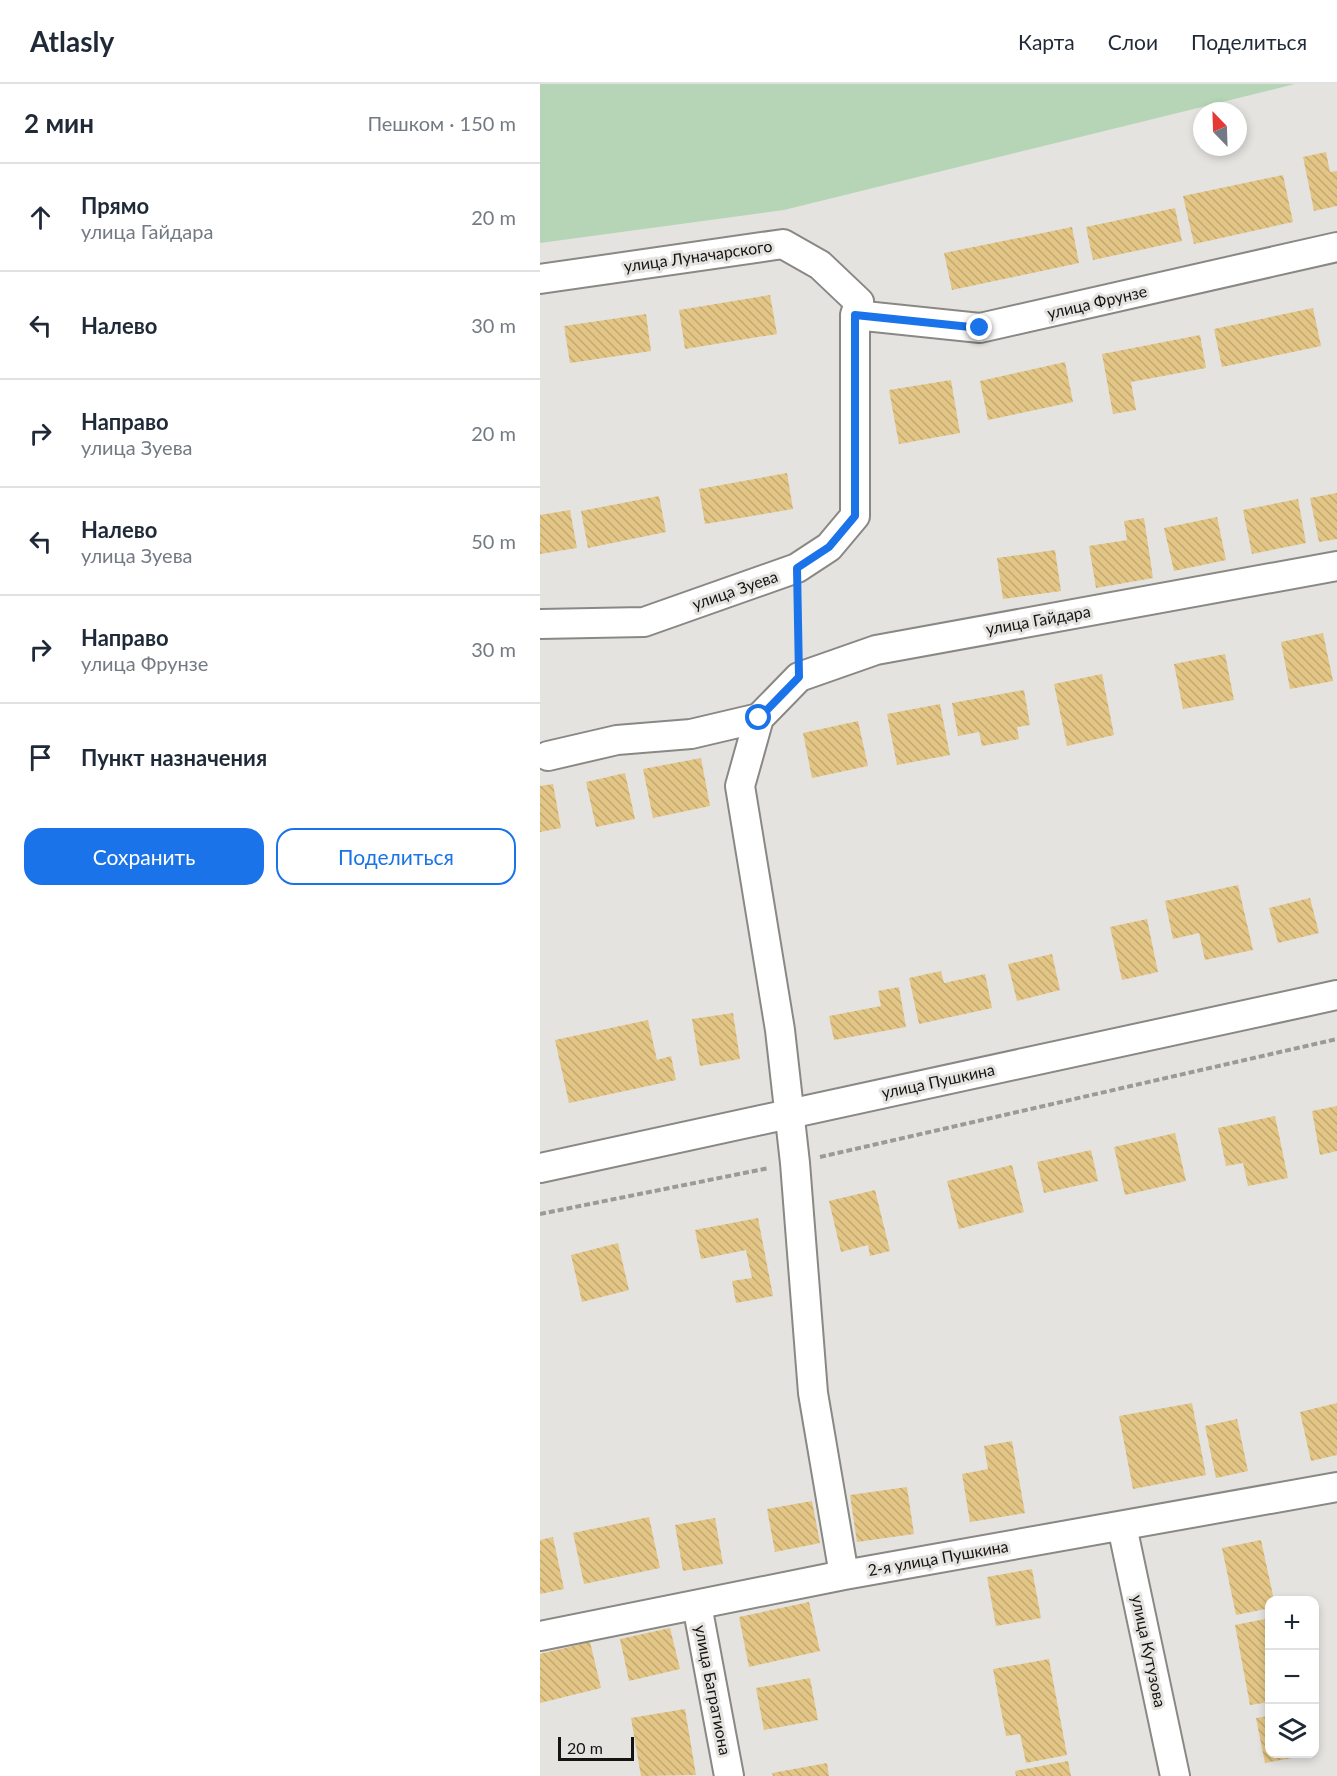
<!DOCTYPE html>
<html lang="ru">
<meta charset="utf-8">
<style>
:root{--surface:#fff;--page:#f6f6f7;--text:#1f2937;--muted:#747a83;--line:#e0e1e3;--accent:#1a73e8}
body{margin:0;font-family:Lato,sans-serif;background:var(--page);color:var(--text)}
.controls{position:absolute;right:18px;bottom:18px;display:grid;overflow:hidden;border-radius:12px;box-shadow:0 3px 9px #0003}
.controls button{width:54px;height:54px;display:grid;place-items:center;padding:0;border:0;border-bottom:2px solid var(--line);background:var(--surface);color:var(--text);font:30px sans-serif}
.compass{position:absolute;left:653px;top:18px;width:54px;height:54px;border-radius:50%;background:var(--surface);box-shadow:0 3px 9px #0003;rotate:337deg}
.scale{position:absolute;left:18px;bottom:15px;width:76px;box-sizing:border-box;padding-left:6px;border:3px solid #151413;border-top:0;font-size:16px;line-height:21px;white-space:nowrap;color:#151413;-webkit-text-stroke:4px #e5e3df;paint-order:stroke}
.stop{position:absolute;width:18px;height:18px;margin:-14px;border:4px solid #1a73e8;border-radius:50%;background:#fff}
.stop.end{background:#1a73e8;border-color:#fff;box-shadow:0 2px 6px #0008}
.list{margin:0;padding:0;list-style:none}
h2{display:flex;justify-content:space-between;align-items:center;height:78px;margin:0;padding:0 24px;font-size:26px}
h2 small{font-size:20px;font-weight:400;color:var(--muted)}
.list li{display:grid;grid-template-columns:39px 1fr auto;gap:18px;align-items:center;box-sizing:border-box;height:108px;padding:0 24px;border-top:2px solid var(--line)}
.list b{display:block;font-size:22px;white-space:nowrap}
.list p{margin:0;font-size:20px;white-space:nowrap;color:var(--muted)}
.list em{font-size:20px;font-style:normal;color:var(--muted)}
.actions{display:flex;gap:12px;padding:18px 24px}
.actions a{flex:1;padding:14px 0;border:2px solid var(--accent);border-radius:18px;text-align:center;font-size:21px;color:var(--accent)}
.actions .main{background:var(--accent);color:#fff}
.icon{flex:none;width:33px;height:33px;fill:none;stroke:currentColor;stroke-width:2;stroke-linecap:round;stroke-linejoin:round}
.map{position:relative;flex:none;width:797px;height:1692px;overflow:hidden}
header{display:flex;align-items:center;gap:36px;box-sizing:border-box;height:84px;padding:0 30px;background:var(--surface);border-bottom:2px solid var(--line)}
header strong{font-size:28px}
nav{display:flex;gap:33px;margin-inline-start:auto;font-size:21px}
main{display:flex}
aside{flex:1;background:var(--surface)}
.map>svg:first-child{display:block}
.garden{fill:#b5d5b6}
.building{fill:url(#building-back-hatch)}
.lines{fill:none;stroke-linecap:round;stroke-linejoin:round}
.minor-casing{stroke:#8a8884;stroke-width:32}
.path{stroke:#9b9a97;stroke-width:4;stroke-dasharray:6 3;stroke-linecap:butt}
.minor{stroke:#fff;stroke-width:28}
.route{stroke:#1a73e8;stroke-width:8}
.labels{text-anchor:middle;stroke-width:6;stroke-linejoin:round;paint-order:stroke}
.street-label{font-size:16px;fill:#151413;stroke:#e5e3df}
</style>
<header>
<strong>Atlasly</strong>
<nav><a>Карта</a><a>Слои</a><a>Поделиться</a></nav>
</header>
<main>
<aside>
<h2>2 мин<small>Пешком · 150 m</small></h2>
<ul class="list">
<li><svg class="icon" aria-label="ahead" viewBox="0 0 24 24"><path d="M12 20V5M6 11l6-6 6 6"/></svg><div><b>Прямо</b><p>улица Гайдара</p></div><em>20 m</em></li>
<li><svg class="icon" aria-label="left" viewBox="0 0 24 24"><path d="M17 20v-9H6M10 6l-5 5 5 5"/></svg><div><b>Налево</b></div><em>30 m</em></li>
<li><svg class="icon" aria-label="right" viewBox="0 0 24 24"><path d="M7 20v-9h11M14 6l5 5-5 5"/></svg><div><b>Направо</b><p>улица Зуева</p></div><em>20 m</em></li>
<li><svg class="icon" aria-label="left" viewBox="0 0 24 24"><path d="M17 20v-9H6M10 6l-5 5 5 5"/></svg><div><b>Налево</b><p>улица Зуева</p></div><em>50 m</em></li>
<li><svg class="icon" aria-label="right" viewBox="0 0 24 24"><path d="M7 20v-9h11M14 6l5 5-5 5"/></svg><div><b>Направо</b><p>улица Фрунзе</p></div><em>30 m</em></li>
<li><svg class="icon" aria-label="arrive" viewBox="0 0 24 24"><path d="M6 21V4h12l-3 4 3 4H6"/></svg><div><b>Пункт назначения</b></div></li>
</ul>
<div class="actions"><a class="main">Сохранить</a><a>Поделиться</a></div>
</aside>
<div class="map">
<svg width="797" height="1692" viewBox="0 0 797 1692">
<defs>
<pattern id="building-back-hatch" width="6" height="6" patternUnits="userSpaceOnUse" patternTransform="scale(1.5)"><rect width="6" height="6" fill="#e3c686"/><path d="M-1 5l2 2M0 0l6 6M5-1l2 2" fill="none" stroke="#c2a973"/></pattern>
</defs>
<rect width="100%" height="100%" fill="#e5e3df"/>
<path class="garden" d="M0,0H755L244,126L0,159Z"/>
<path class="building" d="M786,68L790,88L797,87V122L774,127L763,73Z
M743,91L753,138L654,160L643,112Z
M635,124L642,157L553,176L546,143Z
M532,143L539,179L412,206L404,169Z
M230,211L237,250L145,265L139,226Z
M773,224L781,262L682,283L674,245Z
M106,230L111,267L30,279L24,242Z
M660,251L666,284L591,298L596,326L573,330L562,270Z
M525,278L533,318L448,336L440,297Z
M411,296L420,349L359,360L349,306Z
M247,389L253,425L165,440L159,405Z
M797,409V455L779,458L770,414Z
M119,412L126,448L48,464L41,427Z
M758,415L766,459L712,470L703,426Z
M30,426L37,464L0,470V431Z
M677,433L686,476L634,487L624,444Z
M604,434L613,494L556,504L549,462L587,456L584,437Z
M515,466L521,507L463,515L457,474Z
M783,549L793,597L750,605L741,558Z
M685,570L694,616L643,625L634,580Z
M562,590L574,651L527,662L514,600Z
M484,606L490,641L477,643L479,655L442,662L439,648L418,652L412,619Z
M400,620L410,671L357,681L347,630Z
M318,637L328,682L272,694L263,649Z
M161,674L170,722L113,734L103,685Z
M85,689L95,735L56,743L46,698Z
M13,700L21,744L0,748V702Z
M698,801L713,866L665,876L659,849L633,855L625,817Z
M770,814L779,849L738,859L729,824Z
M607,835L618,888L582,896L570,843Z
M512,870L520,906L477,917L468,880Z
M401,887L404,899L445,890L452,924L379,940L369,894Z
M359,903L366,943L294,956L289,932L341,922L338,907Z
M193,929L200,975L160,982L152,935Z
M108,936L117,976L131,972L136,996L29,1019L15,956Z
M797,1022V1067L780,1071L772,1027Z
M735,1032L748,1094L708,1102L703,1079L686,1082L678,1044Z
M635,1049L646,1097L585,1111L574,1063Z
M551,1066L558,1097L504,1109L497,1078Z
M472,1081L484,1128L419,1145L407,1097Z
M335,1106L350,1167L330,1172L328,1161L301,1168L289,1117Z
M218,1134L233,1212L196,1219L192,1197L212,1194L206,1166L161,1175L155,1146Z
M78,1159L89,1206L42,1218L31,1171Z
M652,1319L666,1391L593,1405L579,1332Z
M797,1319V1371L771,1377L760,1328Z
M697,1335L708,1387L676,1394L665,1342Z
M472,1357L485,1429L430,1438L422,1390L448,1385L444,1362Z
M367,1403L374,1450L317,1458L310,1411Z
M272,1417L280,1459L235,1468L227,1425Z
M109,1433L120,1484L44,1500L33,1449Z
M175,1434L183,1480L143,1487L135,1441Z
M13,1453L24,1505L0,1510V1456Z
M721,1456L734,1516H730V1524L696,1531L682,1464Z
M492,1485L501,1534L456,1542L447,1493Z
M269,1518L280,1567L209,1583L199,1533Z
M730,1534V1618L710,1621L695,1541Z
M130,1544L140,1585L89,1597L80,1555Z
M50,1558L61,1604L0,1619V1570Z
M509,1575L527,1671L486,1679L480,1650L466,1652L453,1585Z
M270,1594L278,1636L224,1646L216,1604Z
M145,1625L156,1691L101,1692L91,1634Z
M730,1632V1670L769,1671L725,1679L716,1634Z
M528,1677L531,1692H476L475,1687Z
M287,1679L289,1692H233L232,1689Z"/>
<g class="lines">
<defs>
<path id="minor" d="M0,195L243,160L280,181L319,218L315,231V432L289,463L257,484L104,538L0,540
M315,231L440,244L797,163
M8,672L77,656L151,650L219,634
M0,1084L797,911
M582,1442L635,1692
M304,1491L273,1309L255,1079L240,946L200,702L219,634L259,593L336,566L797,482
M157,1521L189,1692
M0,1552L304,1491L797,1403"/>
</defs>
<use href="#minor" class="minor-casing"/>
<path class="path" d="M258,510L259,566
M280,1073L797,955
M0,1130L229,1084"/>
<use href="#minor" class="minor"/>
</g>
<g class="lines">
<path class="route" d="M219,634L259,593L257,484L289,463L315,432V231L440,244"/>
</g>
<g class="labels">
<g class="street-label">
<text transform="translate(158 172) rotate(-8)" y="6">улица Луначарского</text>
<text transform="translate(557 218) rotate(-13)" y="6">улица Фрунзе</text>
<text transform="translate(195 506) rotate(-19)" y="6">улица Зуева</text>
<text transform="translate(498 536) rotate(-10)" y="6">улица Гайдара</text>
<text transform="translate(398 997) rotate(-12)" y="6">улица Пушкина</text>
<text transform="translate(398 1474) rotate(-10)" y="6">2-я улица Пушкина</text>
<text transform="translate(609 1567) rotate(78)" y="6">улица Кутузова</text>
<text transform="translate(173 1606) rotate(79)" y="6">улица Багратиона</text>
</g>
</g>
</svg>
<div class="controls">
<button>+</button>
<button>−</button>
<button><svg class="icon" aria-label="layers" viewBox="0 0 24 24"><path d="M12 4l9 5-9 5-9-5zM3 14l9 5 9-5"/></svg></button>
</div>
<svg class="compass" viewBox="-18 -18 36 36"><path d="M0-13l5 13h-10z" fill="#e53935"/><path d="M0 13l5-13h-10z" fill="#747a83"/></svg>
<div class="scale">20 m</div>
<div class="stop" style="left:219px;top:634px"></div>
<div class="stop end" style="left:440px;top:244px"></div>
</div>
</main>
